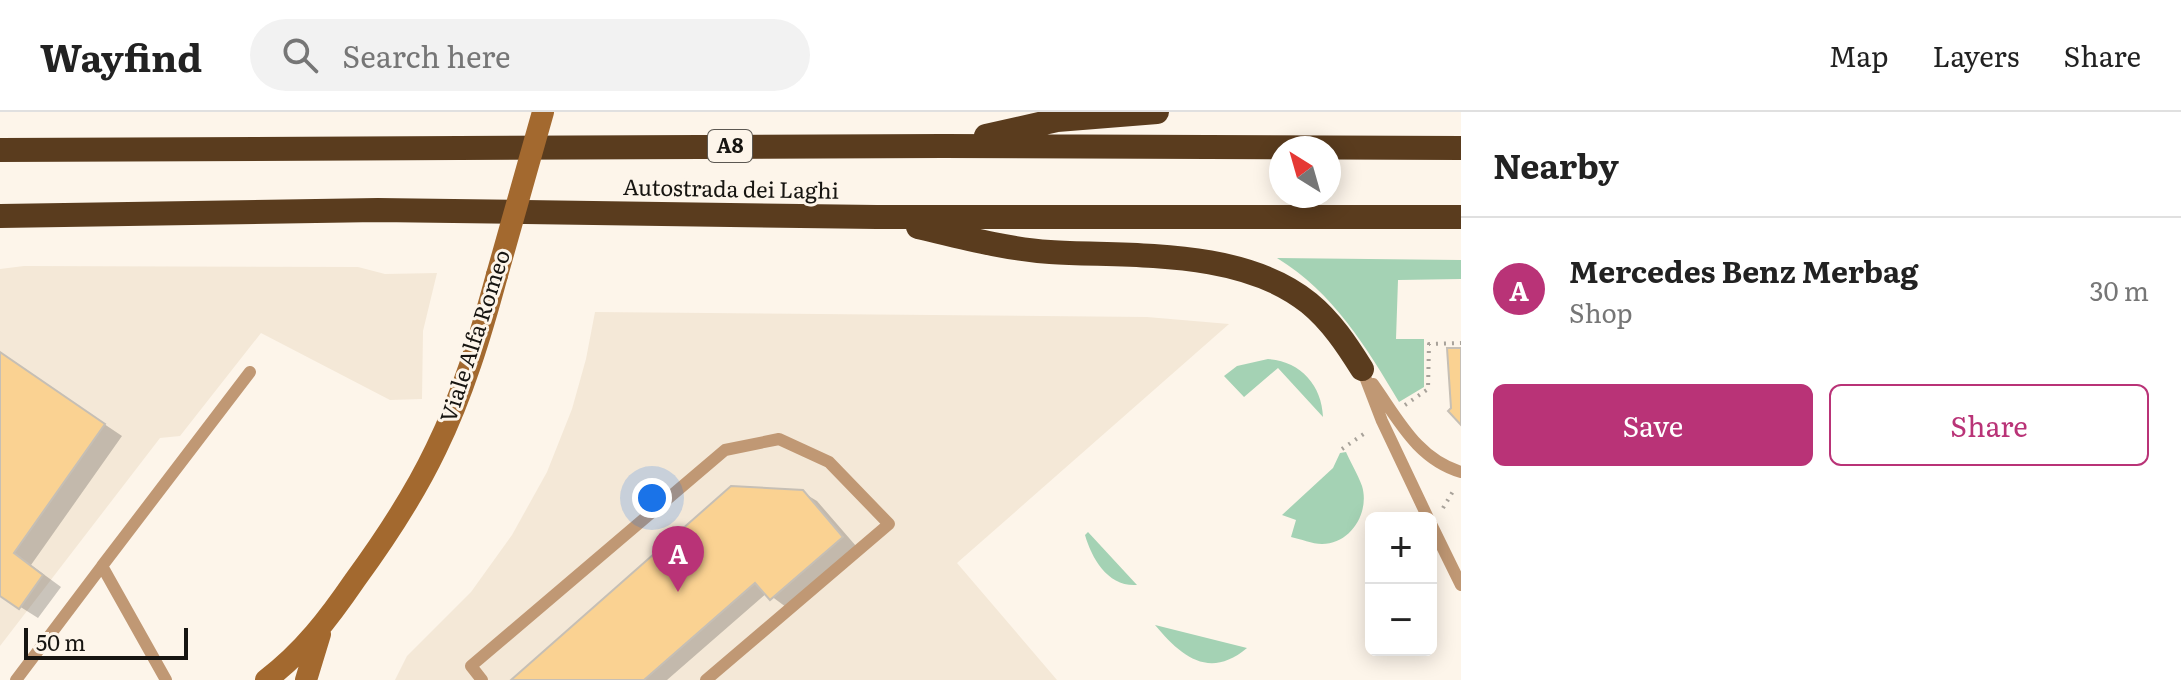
<!DOCTYPE html>
<meta charset="utf-8">
<style>
:root{--surface:#fff;--page:#f2f2f2;--text:#222;--muted:#767676;--line:#e0e0e0;--accent:#b93377}
body{margin:0;font-family:Literata,serif;background:var(--page);color:var(--text)}
.controls{position:absolute;right:24px;bottom:24px;display:grid;overflow:hidden;border-radius:12px;box-shadow:0 4px 20px #0003}
.controls button{width:72px;height:72px;display:grid;place-items:center;padding:0;border:0;border-bottom:2px solid var(--line);background:var(--surface);color:var(--text);font:40px sans-serif}
.compass{position:absolute;left:1269px;top:24px;width:72px;height:72px;border-radius:50%;background:var(--surface);box-shadow:0 4px 20px #0003;rotate:323deg}
.scale{position:absolute;left:24px;bottom:20px;width:164px;box-sizing:border-box;padding-left:8px;border:4px solid #171511;border-top:0;font-size:22px;line-height:28px;white-space:nowrap;color:#171511;-webkit-text-stroke:6px #fdf5ea;paint-order:stroke}
.you{position:absolute;left:652px;top:386px;width:28px;height:28px;margin:-20px;border:6px solid #fff;border-radius:50%;background:#1a73e8;box-shadow:0 0 0 12px #1a73e833}
.badge{display:grid;place-items:center;width:52px;height:52px;border-radius:50%;background:var(--accent);color:#fff;font-size:26px;font-weight:700}
.pin{position:absolute;translate:-50% -66px;filter:drop-shadow(0 2px 4px #0008)}
.pin::after{content:'';position:absolute;top:42px;width:28px;height:24px;background:inherit;clip-path:polygon(0 0,100% 0,50% 100%)}
.list{margin:0;padding:0;list-style:none}
h2{display:flex;justify-content:space-between;align-items:center;height:104px;margin:0;padding:0 32px;font-size:34px}
h2 small{font-size:26px;font-weight:400;color:var(--muted)}
.list li{display:grid;grid-template-columns:52px 1fr auto;gap:24px;align-items:center;box-sizing:border-box;height:144px;padding:0 32px;border-top:2px solid var(--line)}
.list b{display:block;font-size:30px;white-space:nowrap}
.list p{margin:0;font-size:26px;white-space:nowrap;color:var(--muted)}
.list em{font-size:26px;font-style:normal;color:var(--muted)}
.actions{display:flex;gap:16px;padding:24px 32px}
.actions a{flex:1;padding:18px 0;border:2px solid var(--accent);border-radius:12px;text-align:center;font-size:28px;color:var(--accent)}
.actions .main{background:var(--accent);color:#fff}
.icon{flex:none;width:44px;height:44px;fill:none;stroke:currentColor;stroke-width:2;stroke-linecap:round;stroke-linejoin:round}
.map{position:relative;flex:none;width:1461px;height:568px;overflow:hidden}
header{display:flex;align-items:center;gap:48px;box-sizing:border-box;height:112px;padding:0 40px;background:var(--surface);border-bottom:2px solid var(--line)}
header strong{font-size:38px}
nav{display:flex;gap:44px;margin-inline-start:auto;font-size:28px}
.search{width:560px;height:72px;background:var(--page);display:flex;align-items:center;gap:20px;box-sizing:border-box;padding:0 28px;border-radius:44px;color:var(--muted);font-size:30px}
main{display:flex}
aside{flex:1;background:var(--surface)}
.map>svg:first-child{display:block}
.built{fill:#f4e8d7}
.green{fill:#a4d2b4}
.shadow{fill:#0003}
.building{fill:#fad292;stroke:#c6bfb5;stroke-width:2}
.lines{fill:none;stroke-linecap:round;stroke-linejoin:round}
.path{stroke:#a8a29a;stroke-width:4;stroke-dasharray:2 6;stroke-linecap:butt}
.service{stroke:#c09874;stroke-width:12}
.secondary{stroke:#a3692f;stroke-width:22}
.motorway{stroke:#5a3c1e;stroke-width:24}
.secondary-bridge{stroke:#a3692f;stroke-width:22}
.labels{text-anchor:middle;stroke-width:6;stroke-linejoin:round;paint-order:stroke}
.shield{fill:#fdf5ea;stroke:#5c5852;stroke-width:2}
.shield-label{font-size:20px;font-weight:bold;fill:#171511}
.street-label{font-size:22px;fill:#171511;stroke:#fdf5ea}
</style>
<header>
<strong>Wayfind</strong>
<div class="search"><svg class="icon" aria-label="search" viewBox="0 0 24 24"><circle cx="10" cy="10" r="6"/><path d="M15 15l6 6"/></svg>Search here</div>
<nav><a>Map</a><a>Layers</a><a>Share</a></nav>
</header>
<main>
<div class="map">
<svg width="1461" height="568" viewBox="0 0 1461 568">
<rect width="100%" height="100%" fill="#fdf5ea"/>
<path class="built" d="M24,154L358,155L385,162L437,161L423,219L422,287L390,288L261,221L180,324L160,326L0,534V157Z
M595,200L1147,205L1229,212L957,451L1057,568H395L407,544L471,480L512,423L547,360L572,297L586,247Z"/>
<path class="green" d="M1277,146L1461,148V167L1398,168L1396,227H1424V275L1399,290C1367,236 1333,180 1277,146Z
M1268,247C1300,249 1322,273 1323,305L1278,256L1244,285L1224,264L1237,254Z
M1346,340C1351,351 1358,363 1362,374C1370,400 1351,432 1322,432C1312,432 1301,427 1291,425L1296,408L1282,403L1333,356L1340,341Z
M1088,420L1137,473C1108,475 1092,447 1085,423Z
M1155,513L1247,536C1209,568 1181,544 1155,513Z"/>
<path class="shadow" d="M0,242L122,324L31,453L61,475L38,506L0,482Z
M802,380L817,389L856,434L786,495L767,481L667,568H514Z"/>
<path class="building" d="M1447,236H1461V313L1448,299L1451,296Z
M0,240L105,312L14,441L43,463L19,497L0,484Z
M731,374L803,378L843,425L770,488L755,471L644,568H511Z"/>
<g class="lines">
<path class="path" d="M1405,293L1428,277L1429,232L1461,231
M1342,337L1368,319
M1443,396L1455,376
M1371,475V477"/>
<path class="service" d="M1362,257L1382,309L1428,406
M1373,272C1398,307 1417,347 1461,360
M1431,412L1461,473
M16,568L102,454
M166,568L102,454L250,260
M482,568L471,554L725,338L779,327L829,350L889,412L706,568"/>
<path class="secondary" d="M266,568C303,540 329,506 355,468C385,427 414,383 436,337C463,282 481,222 497,163
M306,568L320,522"/>
<path class="motorway" d="M986,24L1057,8L1157,0
M0,38L943,34L1461,36
M0,104L378,98L877,105H1461
M918,115C961,125 1006,137 1050,140C1132,145 1241,136 1309,191C1331,209 1347,233 1362,257"/>
<path class="secondary-bridge" d="M497,163L543,0"/>
</g>
<g class="labels">
<rect class="shield" x="708" y="18" width="44" height="32" rx="6"/>
<g class="shield-label">
<text x="730" y="41">A8</text>
</g>
<g class="street-label">
<text transform="translate(731 77) rotate(1)" y="8">Autostrada dei Laghi</text>
<text transform="translate(475 224) rotate(-72)" y="8">Viale Alfa Romeo</text>
</g>
</g>
</svg>
<div class="controls">
<button>+</button>
<button>−</button>
</div>
<svg class="compass" viewBox="-18 -18 36 36"><path d="M0-13l5 13h-10z" fill="#e53935"/><path d="M0 13l5-13h-10z" fill="#767676"/></svg>
<div class="scale">50 m</div>
<div class="you"></div>
<div class="pin badge" style="left:678px;top:480px">A</div>
</div>
<aside>
<h2>Nearby<small></small></h2>
<ul class="list">
<li><span class="badge">A</span><div><b>Mercedes Benz Merbag</b><p>Shop</p></div><em>30 m</em></li>
</ul>
<div class="actions"><a class="main">Save</a><a>Share</a></div>
</aside>
</main>
